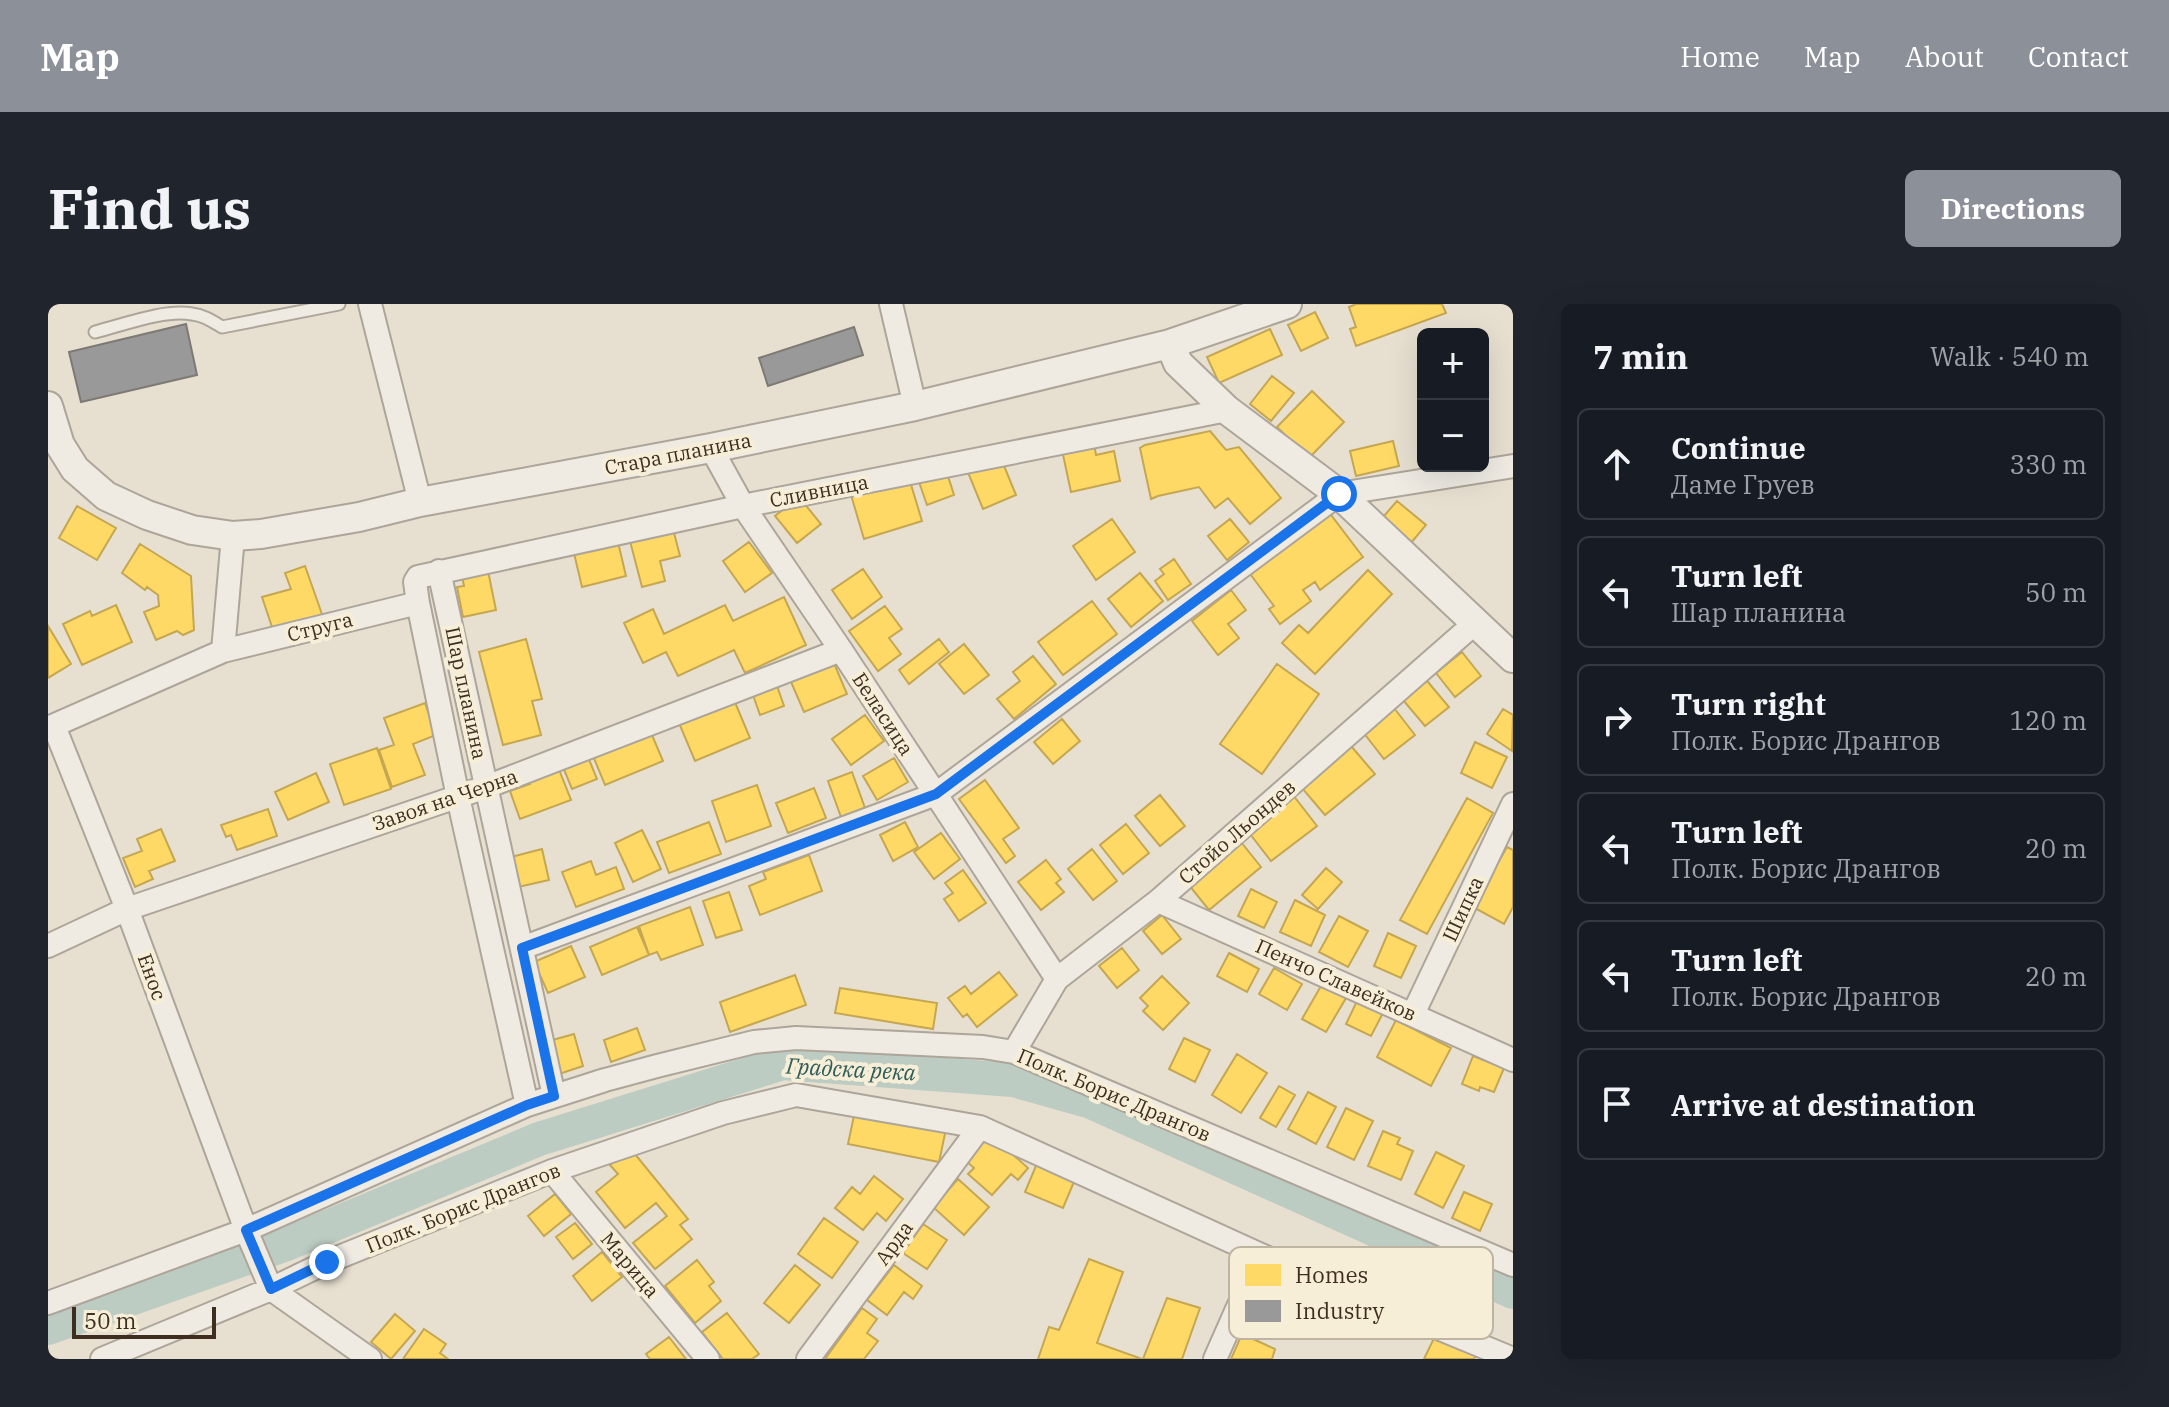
<!DOCTYPE html>
<meta charset="utf-8">
<style>
:root{--surface:#171b24;--page:#20242c;--text:#f1f3f6;--muted:#9ea1a6;--line:#363941;--accent:#8c9099}
body{margin:0;font-family:"IBM Plex Serif",serif;background:var(--page);color:var(--text)}
.controls{position:absolute;right:24px;top:24px;display:grid;overflow:hidden;border-radius:12px;box-shadow:0 8px 32px #0002}
.controls button{width:72px;height:72px;display:grid;place-items:center;padding:0;border:0;border-bottom:2px solid var(--line);background:var(--surface);color:var(--text);font:40px sans-serif}
.scale{position:absolute;left:24px;bottom:20px;width:144px;box-sizing:border-box;padding-left:8px;border:4px solid #3d2e20;border-top:0;font-size:22px;line-height:28px;white-space:nowrap;color:#3d2e20;-webkit-text-stroke:6px #f7eed8;paint-order:stroke}
.stop{position:absolute;width:24px;height:24px;margin:-18px;border:6px solid #1a73e8;border-radius:50%;background:#fff}
.stop.end{background:#1a73e8;border-color:#fff;box-shadow:0 2px 8px #0008}
.list{margin:0;padding:0;list-style:none}
h2{display:flex;justify-content:space-between;align-items:center;height:104px;margin:0;padding:0 32px;font-size:34px}
h2 small{font-size:26px;font-weight:400;color:var(--muted)}
.list li{display:grid;grid-template-columns:52px 1fr auto;gap:24px;align-items:center;box-sizing:border-box;height:112px;margin:0 16px 16px;padding:0 16px;border:2px solid var(--line);border-radius:12px}
.list b{display:block;font-size:30px;white-space:nowrap}
.list p{margin:0;font-size:26px;white-space:nowrap;color:var(--muted)}
.list em{font-size:26px;font-style:normal;color:var(--muted)}
.icon{flex:none;width:44px;height:44px;fill:none;stroke:currentColor;stroke-width:2;stroke-linecap:round;stroke-linejoin:round}
.map{position:relative;flex:none;width:1465px;height:1055px;overflow:hidden;border-radius:12px}
header{display:flex;align-items:center;gap:48px;box-sizing:border-box;height:112px;padding:0 40px;background:var(--accent);color:#fff}
header strong{font-size:38px}
nav{display:flex;gap:44px;margin-inline-start:auto;font-size:28px}
.intro{display:flex;align-items:center;justify-content:space-between;box-sizing:border-box;height:192px;padding:0 48px}
h1{margin:0;font-size:56px}
.button{padding:20px 36px;border-radius:12px;background:var(--accent);color:#fff;font-size:28px;font-weight:700}
main{display:flex;gap:48px;padding:0 48px}
aside{flex:1;background:var(--surface);border-radius:12px;box-shadow:0 8px 32px #0002}
.map>svg:first-child{display:block}
.homes{fill:#ffd966;stroke:#c5a651;stroke-width:2}
.industry{fill:#999;stroke:#7d7975;stroke-width:2}
.lines{fill:none;stroke-linecap:round;stroke-linejoin:round}
.river{stroke:#bcccc2;stroke-width:34}
.service-casing{stroke:#ada599;stroke-width:15}
.minor-casing{stroke:#ada599;stroke-width:26}
.tertiary-casing{stroke:#ada599;stroke-width:32}
.service{stroke:#efebe3;stroke-width:11}
.minor{stroke:#efebe3;stroke-width:22}
.tertiary{stroke:#efebe3;stroke-width:28}
.route{stroke:#1a73e8;stroke-width:10}
.labels{text-anchor:middle;stroke-width:8;stroke-linejoin:round;paint-order:stroke}
.street-label{font-size:20px;fill:#3d2e20;stroke:#f7eed8}
.water-label{font-size:22px;font-style:italic;fill:#2f5d5a;stroke:#f7eed8}
.key{fill:#f7eed8;stroke:#bfb4a1;stroke-width:2}
.key-label{font-size:22px;fill:#3d2e20}
</style>
<header>
<strong>Map</strong>
<nav><a>Home</a><a>Map</a><a>About</a><a>Contact</a></nav>
</header>
<div class="intro"><h1>Find us</h1><a class="button">Directions</a></div>
<main>
<div class="map">
<svg width="1465" height="1055" viewBox="0 0 1465 1055">
<rect width="100%" height="100%" fill="#e7e0d1"/>
<path class="homes" d="M1308,0H1394L1398,9L1308,42L1302,25L1308,23L1301,3Z
M1267,8L1280,34L1253,47L1240,21Z
M1222,25L1234,51L1171,79L1159,53Z
M1224,72L1246,89L1223,117L1202,100Z
M1264,87L1296,118L1261,154L1229,123Z
M1162,127L1178,146L1191,143L1233,194L1202,220L1180,194L1167,204L1151,183L1110,192L1103,195L1092,144L1097,141Z
M1345,137L1351,162L1308,172L1302,147Z
M1046,140L1048,151L1066,147L1072,177L1023,188L1014,146Z
M952,152L968,191L935,205L919,166Z
M899,169L906,191L879,201L871,178Z
M861,174L874,217L816,235L803,191Z
M751,193L773,220L749,239L727,212Z
M1349,197L1378,221L1358,245L1329,220Z
M29,202L68,224L49,256L11,234Z
M1277,203L1315,253L1272,286L1267,278L1255,286L1263,297L1232,320L1221,305L1226,302L1197,263Z
M1064,215L1087,248L1048,276L1025,242Z
M1182,215L1201,238L1179,256L1160,232Z
M625,225L632,252L612,257L617,277L594,283L582,237Z
M569,234L578,272L534,283L525,245Z
M701,238L724,269L697,288L675,257Z
M92,240L143,272L146,326L135,331L129,327L108,336L96,308L111,302L110,291L99,283L97,286L74,269Z
M1126,255L1143,280L1120,296L1107,277L1116,270L1112,265Z
M257,262L275,313L226,329L214,293L243,285L237,269Z
M439,262L448,306L415,313L409,283L416,282L413,268Z
M815,265L834,293L804,315L784,286Z
M1320,266L1344,290L1267,370L1234,339L1251,321L1260,329Z
M1092,269L1115,297L1083,323L1060,295Z
M1183,286L1198,306L1180,320L1191,334L1170,351L1144,317Z
M736,293L758,341L697,369L686,346L630,372L618,348L595,359L576,319L605,305L616,330L677,301L685,317Z
M1044,297L1069,330L1015,371L990,338Z
M68,301L84,338L34,361L15,320L42,307L44,312Z
M837,302L854,325L841,334L853,350L830,367L801,327Z
M0,322L23,360L0,374Z
M478,335L494,395L484,397L493,431L455,441L431,348Z
M891,335L901,348L861,380L851,366Z
M916,340L941,371L916,390L891,360Z
M1414,348L1433,372L1407,393L1388,369Z
M783,352L799,390L756,408L740,371Z
M985,352L1008,380L966,415L949,395L972,377L965,368Z
M1229,360L1271,390L1214,470L1172,440Z
M1375,372L1401,403L1377,422L1355,396Z
M728,379L736,402L712,411L704,388Z
M686,396L702,434L647,457L631,419Z
M377,399L388,431L365,440L377,471L344,483L331,446L346,441L336,414Z
M1346,404L1367,431L1336,455L1315,428Z
M1455,405L1465,411L1464,447L1439,430Z
M817,411L836,437L803,461L784,435Z
M1014,415L1032,437L1005,460L986,438Z
M601,424L615,457L557,481L543,447Z
M1427,438L1459,453L1444,484L1413,469Z
M1303,442L1327,470L1277,511L1253,483Z
M329,444L343,485L296,501L282,460Z
M540,453L549,475L524,485L515,463Z
M846,454L860,478L829,496L815,472Z
M510,463L523,496L472,515L462,487L482,480L480,475Z
M804,468L817,504L793,513L780,477Z
M268,469L281,498L240,516L227,488Z
M937,476L971,524L955,535L967,552L958,559L911,495Z
M709,481L723,522L678,538L664,497Z
M766,484L778,514L740,529L728,499Z
M1112,491L1137,522L1112,542L1087,512Z
M1245,491L1269,522L1223,557L1199,526Z
M1419,494L1445,509L1379,630L1352,616Z
M220,505L229,532L189,546L183,531L178,533L173,521Z
M661,518L673,550L621,569L609,538Z
M857,518L870,543L845,557L832,531Z
M1078,520L1101,549L1075,570L1052,541Z
M113,525L127,557L101,567L105,575L87,583L75,554L94,547L89,535Z
M594,526L613,565L585,578L567,539Z
M893,529L912,555L886,575L866,548Z
M1193,538L1213,563L1161,606L1140,580Z
M1459,543L1465,546V603L1456,620L1425,603Z
M494,545L501,576L470,583L463,553Z
M1044,545L1069,577L1045,596L1020,565Z
M761,551L774,587L712,611L701,582L718,575L715,568Z
M998,556L1013,575L1008,579L1016,588L993,606L970,578Z
M543,557L548,571L568,563L576,585L528,603L514,568Z
M1278,564L1294,578L1270,605L1254,591Z
M915,566L938,599L911,617L896,595L905,589L897,579Z
M1203,585L1229,598L1216,624L1190,612Z
M681,588L694,626L668,634L655,597Z
M1247,596L1277,611L1263,642L1232,628Z
M642,603L655,641L613,656L609,648L601,651L591,622Z
M1114,611L1133,635L1114,650L1095,627Z
M1291,612L1320,627L1300,663L1271,648Z
M589,623L601,651L554,671L542,643Z
M1340,629L1368,642L1353,674L1326,662Z
M523,642L537,673L500,689L486,658Z
M1074,644L1091,666L1069,684L1051,662Z
M1181,649L1211,665L1199,688L1169,672Z
M1226,664L1254,680L1239,706L1211,690Z
M951,668L969,691L929,723L919,710L915,713L900,694L917,682L923,690Z
M747,671L758,701L682,728L672,698Z
M1114,672L1141,699L1115,726L1095,707L1100,702L1092,694Z
M1277,675L1301,689L1278,728L1254,715Z
M792,684L889,699L885,725L787,709Z
M1310,695L1336,707L1323,732L1298,720Z
M1348,716L1403,744L1383,782L1329,753Z
M589,724L597,746L563,758L556,736Z
M526,730L535,762L511,770L501,737Z
M1136,734L1162,746L1147,778L1121,765Z
M1189,750L1219,769L1193,809L1164,791Z
M1425,752L1456,764L1446,788L1432,783L1431,787L1414,780Z
M1231,782L1247,791L1228,823L1212,814Z
M1260,788L1288,803L1268,840L1240,825Z
M1298,804L1325,817L1306,856L1279,843Z
M807,807L898,825L891,858L800,840Z
M1335,827L1352,834L1349,840L1365,847L1353,876L1320,862Z
M942,830L980,864L970,876L963,870L944,891L920,870L926,864L918,857Z
M582,844L640,915L632,921L644,935L607,965L585,939L619,912L608,899L577,924L548,888L570,870L562,861Z
M1388,848L1416,862L1395,904L1367,890Z
M990,857L1028,873L1015,904L977,888Z
M826,872L855,895L838,917L829,909L815,926L787,904L804,883L812,890Z
M910,875L941,903L916,931L885,903Z
M1416,888L1444,900L1432,927L1404,914Z
M507,890L523,910L496,932L480,912Z
M776,914L810,938L784,974L750,950Z
M527,919L544,940L525,955L508,933Z
M875,920L899,936L879,965L855,949Z
M554,948L574,973L544,997L525,972Z
M1041,955L1075,968L1049,1039L1094,1055H990L1001,1023L1011,1026Z
M649,956L666,978L661,982L673,997L647,1019L617,982Z
M747,961L772,981L741,1019L716,999Z
M846,961L874,982L865,995L856,988L839,1011L819,996Z
M1119,994L1152,1004L1134,1055H1095Z
M814,1004L829,1015L819,1029L830,1037L816,1055H777Z
M679,1009L711,1050L704,1055H675L654,1028Z
M347,1010L367,1027L343,1055L323,1038Z
M376,1025L398,1040L392,1049L400,1055H355Z
M1194,1030L1227,1045L1224,1055H1183Z
M1387,1032L1428,1051L1426,1055H1376Z
M621,1033L638,1055H602L598,1050Z"/>
<path class="industry" d="M138,20L149,71L33,98L21,48Z
M806,23L815,51L720,82L711,54Z"/>
<g class="lines">
<path class="river" d="M0,1024L236,941L491,835L735,759L965,776L1043,798L1465,988"/>
<defs>
<path id="service" d="M47,28C75,21 116,5 144,10C155,11 164,17 174,23L291,0"/>
<path id="minor" d="M322,0L372,198
M843,0L867,102
M663,144L695,202L793,346L1009,675
M391,267L506,792
M175,347L185,232
M6,422L79,605L198,926L223,985L322,1055
M0,424L175,347L370,299
M1110,597L1465,756
M0,642L79,605L438,483L793,346
M474,644L888,490L1291,190L1465,162
M1365,710L1465,500
M966,748L1009,675L1110,597L1427,319
M479,801L410,493L370,299L367,278L370,273L695,202L1179,106
M504,867L660,1055
M0,999L198,926L479,801L557,776L609,762L706,738L748,734L935,743L966,748L1465,961
M54,1055L223,985L279,958L504,867L675,809L748,791L932,823L1213,951L1465,1055
M760,1055L932,823
M1167,1055L1213,951"/>
<path id="tertiary" d="M1122,40L1130,59L1179,106L1291,190L1465,354
M0,102L12,141L27,165L58,192L99,211L144,226L185,232L213,230L311,213L372,198L663,144L867,102L1122,40L1239,0"/>
</defs>
<use href="#service" class="service-casing"/>
<use href="#minor" class="minor-casing"/>
<use href="#tertiary" class="tertiary-casing"/>
<use href="#service" class="service"/>
<use href="#minor" class="minor"/>
<use href="#tertiary" class="tertiary"/>
</g>
<g class="lines">
<path class="route" d="M279,958L223,985L198,926L479,801L506,792L474,644L888,490L1291,190"/>
</g>
<g class="labels">
<g class="street-label">
<text transform="translate(630 150) rotate(-11)" y="7">Стара планина</text>
<text transform="translate(771 187) rotate(-11)" y="7">Сливница</text>
<text transform="translate(272 323) rotate(-14)" y="7">Струга</text>
<text transform="translate(418 389) rotate(78)" y="7">Шар планина</text>
<text transform="translate(835 410) rotate(57)" y="7">Беласица</text>
<text transform="translate(397 496) rotate(-19)" y="7">Завоя на Черна</text>
<text transform="translate(1189 528) rotate(-41)" y="7">Стойо Льондев</text>
<text transform="translate(1415 605) rotate(-65)" y="7">Шипка</text>
<text transform="translate(104 673) rotate(70)" y="7">Енос</text>
<text transform="translate(1288 676) rotate(24)" y="7">Пенчо Славейков</text>
<text transform="translate(1066 791) rotate(23)" y="7">Полк. Борис Дрангов</text>
<text transform="translate(415 904) rotate(-22)" y="7">Полк. Борис Дрангов</text>
<text transform="translate(846 939) rotate(-54)" y="7">Арда</text>
<text transform="translate(582 961) rotate(50)" y="7">Марица</text>
</g>
<g class="water-label">
<text transform="translate(803 765) rotate(3)" y="8">Градска река</text>
</g>
</g>
<rect x="1181" y="943" width="264" height="92" rx="12" class="key"/>
<rect x="1197" y="960" width="36" height="22" fill="#ffd966"/>
<rect x="1197" y="996" width="36" height="22" fill="#999"/>
<g class="key-label">
<text x="1247" y="979">Homes</text>
<text x="1247" y="1015">Industry</text>
</g>
</svg>
<div class="controls">
<button>+</button>
<button>−</button>
</div>
<div class="scale">50 m</div>
<div class="stop" style="left:1291px;top:190px"></div>
<div class="stop end" style="left:279px;top:958px"></div>
</div>
<aside>
<h2>7 min<small>Walk · 540 m</small></h2>
<ul class="list">
<li><svg class="icon" aria-label="ahead" viewBox="0 0 24 24"><path d="M12 20V5M6 11l6-6 6 6"/></svg><div><b>Continue</b><p>Даме Груев</p></div><em>330 m</em></li>
<li><svg class="icon" aria-label="left" viewBox="0 0 24 24"><path d="M17 20v-9H6M10 6l-5 5 5 5"/></svg><div><b>Turn left</b><p>Шар планина</p></div><em>50 m</em></li>
<li><svg class="icon" aria-label="right" viewBox="0 0 24 24"><path d="M7 20v-9h11M14 6l5 5-5 5"/></svg><div><b>Turn right</b><p>Полк. Борис Дрангов</p></div><em>120 m</em></li>
<li><svg class="icon" aria-label="left" viewBox="0 0 24 24"><path d="M17 20v-9H6M10 6l-5 5 5 5"/></svg><div><b>Turn left</b><p>Полк. Борис Дрангов</p></div><em>20 m</em></li>
<li><svg class="icon" aria-label="left" viewBox="0 0 24 24"><path d="M17 20v-9H6M10 6l-5 5 5 5"/></svg><div><b>Turn left</b><p>Полк. Борис Дрангов</p></div><em>20 m</em></li>
<li><svg class="icon" aria-label="arrive" viewBox="0 0 24 24"><path d="M6 21V4h12l-3 4 3 4H6"/></svg><div><b>Arrive at destination</b></div></li>
</ul>
</aside>
</main>
